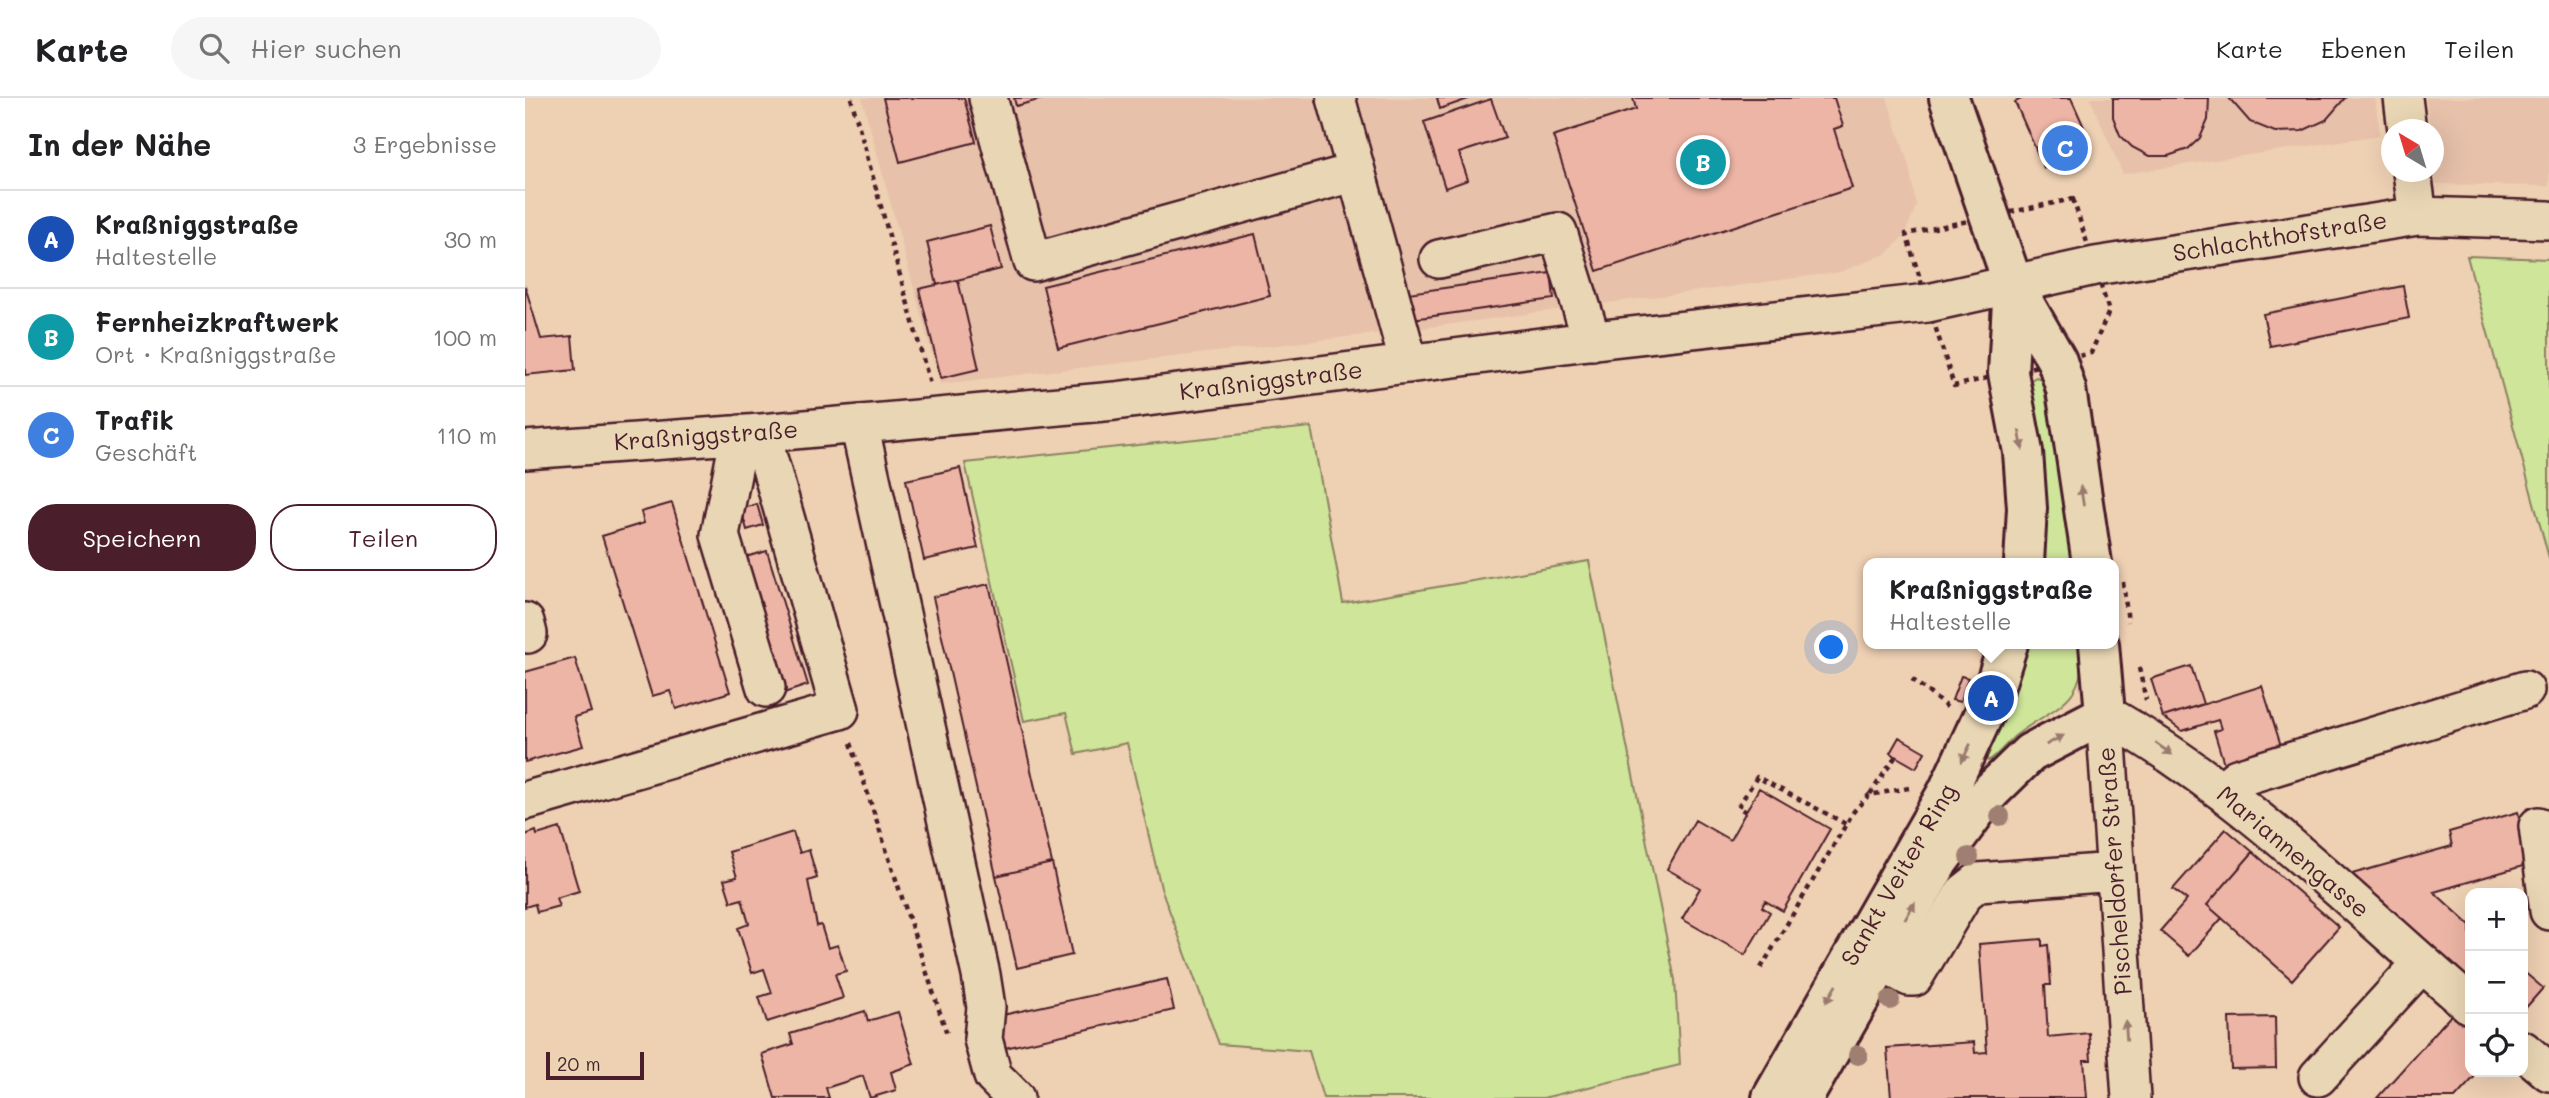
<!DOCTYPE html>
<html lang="de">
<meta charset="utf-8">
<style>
:root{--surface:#fff;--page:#f6f6f6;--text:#202124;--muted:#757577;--line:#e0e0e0;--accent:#4a1f2b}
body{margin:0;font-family:Mali,sans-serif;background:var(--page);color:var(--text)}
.controls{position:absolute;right:21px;bottom:21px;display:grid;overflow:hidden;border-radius:14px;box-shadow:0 7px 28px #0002}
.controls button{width:63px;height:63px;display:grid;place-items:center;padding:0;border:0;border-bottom:2px solid var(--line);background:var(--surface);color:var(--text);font:35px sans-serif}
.compass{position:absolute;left:1856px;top:21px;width:63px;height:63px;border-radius:50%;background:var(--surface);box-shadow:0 7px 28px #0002;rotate:322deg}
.scale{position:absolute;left:21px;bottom:18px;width:98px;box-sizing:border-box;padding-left:7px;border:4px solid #4a1f2b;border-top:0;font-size:19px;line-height:24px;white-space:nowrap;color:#4a1f2b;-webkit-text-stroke:5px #e9d6b4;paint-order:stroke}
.you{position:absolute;left:1307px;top:550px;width:24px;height:24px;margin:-18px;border:5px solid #fff;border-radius:50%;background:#1a73e8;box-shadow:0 0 0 10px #1a73e833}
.badge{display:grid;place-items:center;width:46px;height:46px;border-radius:50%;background:var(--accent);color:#fff;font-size:23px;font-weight:700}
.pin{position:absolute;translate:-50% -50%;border:4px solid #fff;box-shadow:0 2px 7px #0006}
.popup{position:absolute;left:1338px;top:460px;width:256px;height:91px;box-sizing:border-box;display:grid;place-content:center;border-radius:14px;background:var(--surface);filter:drop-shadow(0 2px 5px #0005);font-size:23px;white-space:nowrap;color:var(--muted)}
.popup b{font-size:26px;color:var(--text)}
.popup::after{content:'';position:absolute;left:50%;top:100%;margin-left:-14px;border:14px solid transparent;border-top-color:var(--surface)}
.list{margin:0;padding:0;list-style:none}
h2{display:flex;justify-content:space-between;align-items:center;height:91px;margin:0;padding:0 28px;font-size:30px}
h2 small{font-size:23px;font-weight:400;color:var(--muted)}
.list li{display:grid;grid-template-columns:46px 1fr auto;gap:21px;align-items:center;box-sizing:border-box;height:98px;padding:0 28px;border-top:2px solid var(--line)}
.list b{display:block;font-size:26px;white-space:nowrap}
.list p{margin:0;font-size:23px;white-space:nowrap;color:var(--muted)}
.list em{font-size:23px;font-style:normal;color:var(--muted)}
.actions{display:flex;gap:14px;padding:21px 28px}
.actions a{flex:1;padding:16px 0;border:2px solid var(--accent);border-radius:28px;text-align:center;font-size:24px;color:var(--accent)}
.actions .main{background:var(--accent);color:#fff}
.icon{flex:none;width:38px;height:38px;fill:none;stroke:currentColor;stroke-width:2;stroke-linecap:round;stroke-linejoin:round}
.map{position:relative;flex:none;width:2024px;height:1000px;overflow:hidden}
header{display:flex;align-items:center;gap:42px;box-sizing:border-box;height:98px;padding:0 35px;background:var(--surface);border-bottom:2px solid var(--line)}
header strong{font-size:33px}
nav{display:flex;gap:38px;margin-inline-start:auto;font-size:24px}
.search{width:490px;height:63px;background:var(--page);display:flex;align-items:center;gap:18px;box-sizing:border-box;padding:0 24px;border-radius:38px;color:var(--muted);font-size:26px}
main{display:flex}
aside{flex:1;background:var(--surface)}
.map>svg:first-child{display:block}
.built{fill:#e7c1aa}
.green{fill:#cee59a;stroke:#8c8262;stroke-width:2}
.building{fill:#edb5a5;stroke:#4a1f2b;stroke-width:2}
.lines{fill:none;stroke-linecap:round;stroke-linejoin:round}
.minor-casing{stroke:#4a1f2b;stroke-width:42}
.major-casing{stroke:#4a1f2b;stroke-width:44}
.path{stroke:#4a1f2b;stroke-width:4.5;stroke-dasharray:5 5;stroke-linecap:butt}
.minor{stroke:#e9d6b4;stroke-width:37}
.major{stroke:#e9d6b4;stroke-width:38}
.tree{fill:#9f7f72}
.oneway{fill:#9a7a70}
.labels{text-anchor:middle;stroke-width:5;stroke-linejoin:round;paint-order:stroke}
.street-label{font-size:24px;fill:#4a1f2b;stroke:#e9d6b4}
</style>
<header>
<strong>Karte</strong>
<div class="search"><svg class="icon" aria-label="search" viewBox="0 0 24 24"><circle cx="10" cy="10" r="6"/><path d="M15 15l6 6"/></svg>Hier suchen</div>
<nav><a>Karte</a><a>Ebenen</a><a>Teilen</a></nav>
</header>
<main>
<aside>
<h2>In der Nähe<small>3 Ergebnisse</small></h2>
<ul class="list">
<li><span class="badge" style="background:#1a4fb4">A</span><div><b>Kraßniggstraße</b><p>Haltestelle</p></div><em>30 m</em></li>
<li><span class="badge" style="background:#0f9aa8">B</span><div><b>Fernheizkraftwerk</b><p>Ort · Kraßniggstraße</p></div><em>100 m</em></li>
<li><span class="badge" style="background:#3f7fe0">C</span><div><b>Trafik</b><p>Geschäft</p></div><em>110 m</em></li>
</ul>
<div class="actions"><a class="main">Speichern</a><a>Teilen</a></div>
</aside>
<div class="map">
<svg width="2024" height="1000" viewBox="0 0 2024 1000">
<rect width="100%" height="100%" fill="#eed0b3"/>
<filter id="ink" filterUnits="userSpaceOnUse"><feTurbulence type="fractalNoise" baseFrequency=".0143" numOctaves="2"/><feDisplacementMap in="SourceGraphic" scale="14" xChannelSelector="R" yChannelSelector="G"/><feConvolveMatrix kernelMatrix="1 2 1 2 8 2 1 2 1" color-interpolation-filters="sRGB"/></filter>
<g filter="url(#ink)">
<path class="built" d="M337,0H1362L1384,68L1391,108L1380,136L1363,155L1315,174L889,231L415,286Z
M1565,0H1850L1855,37L1598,76Z
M1901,0H2024V88L1911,86L1909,32L1905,31Z"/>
<path class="green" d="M1942,158L2024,161V460Z
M1511,279L1517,281L1539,398L1547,465H1518C1525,404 1514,343 1506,282Z
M786,329L818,505L1064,463L1150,882L1155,967L1018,1000H798L784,953L694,946L636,790L602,645L551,656L541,615L499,623L440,365Z
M1504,546H1556C1563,604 1531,607 1491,637C1481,645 1474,657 1463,663L1461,659L1488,596Z"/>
<path class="building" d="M358,0H439L451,44L375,64Z
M489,0H521L491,8Z
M912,0H946L915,11Z
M1108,0H1309L1318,28L1309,31L1327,90L1072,173L1028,38L1111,11Z
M1498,0H1546L1567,47L1519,70L1490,4Z
M1588,0H1684L1683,22L1675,40L1663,51L1643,58H1624L1607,49L1595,37L1588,19Z
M1704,0H1820L1801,22L1777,33L1750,34L1725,24Z
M966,1L980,40L934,55L943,82L920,90L899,24Z
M465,128L476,171L412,187L402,144Z
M730,136L745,198L533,250L518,188Z
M1026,175L1029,201L887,221L883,195Z
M433,182L454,271L416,280L394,191Z
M0,188L16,241L47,238L50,272L0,277Z
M1878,188L1884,220L1745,248L1738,216Z
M435,370L453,450L399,462L381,382Z
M147,405L205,594L151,611L145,593L127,598L77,438L119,425L116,414Z
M232,406L238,427L222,432L216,411Z
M242,453L283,587L259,595L217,460Z
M464,486L527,765L471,778L408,499Z
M50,560L66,614L49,619L58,648L0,664V574Z
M1666,568L1678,606L1638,619L1626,581Z
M1436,578L1443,580L1435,604L1427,602Z
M1737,588L1758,654L1701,672L1689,633L1696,631L1693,622L1657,633L1638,619Z
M1374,639L1400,654L1391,670L1365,655Z
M1234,690L1305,731L1258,813L1240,803L1237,809L1245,814L1220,857L1157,821L1175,790L1142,771L1170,722L1205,742Z
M1993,714L2008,765L1909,794L1945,827V881L1827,776L1927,748L1924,734Z
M35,730L54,793L31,800L34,808L12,814L10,806L0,809V737L11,733L12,737Z
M1701,731L1728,754L1682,807L1697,820L1664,858L1635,833L1662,802L1648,791Z
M268,734L275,755L284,752L292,780L283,783L292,828L296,827L303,850L313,847L321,873L310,876L318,900L242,924L234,899L247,895L239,871L227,875L213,830L224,826L217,801L206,804L199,782L212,779L204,754Z
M1728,754L1814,829L1767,882L1682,807Z
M527,765L547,857L492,870L471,778Z
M1517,841V848L1523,847L1526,887H1520L1523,939L1564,935L1566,962H1559L1562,1000H1366L1362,950L1449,944L1450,955L1462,954L1454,846Z
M1998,873L2018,890L1998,913Z
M642,881L649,912L480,950L473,918Z
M340,913L343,923L373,914L389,966L366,974L371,992L345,1000L338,978L301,990L304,1000H250L237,956L268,946L265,936Z
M1928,915L1945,930V974H1954L1930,1000H1852Z
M1750,919L1751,970L1706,971L1704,920Z"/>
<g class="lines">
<defs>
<path id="minor" d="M463,0L508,164L831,74
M811,0L884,266
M1878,0L1882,32
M1887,74L1893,118
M914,161L1033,134L1067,243
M334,326L456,877L461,909L458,941L468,978L490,1000
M215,336L195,437L241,590
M0,352L236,335L590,303L1087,240L1403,205L1570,168L1893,118L2024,122
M0,524L3,536
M1580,616C1716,692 1828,806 1945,907
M1580,616L1606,1000
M1697,692L1712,680L2000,592
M0,703L315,612L236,335
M2013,728L2024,813
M1356,864L1384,879H1389L1439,795L1453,784L1590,774
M1998,952L2024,974
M1793,979L1897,865"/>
<path id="major" d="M1424,0L1488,186L1532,263L1541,291L1567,465
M1488,186L1483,275L1498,354L1502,410L1499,465
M1247,1000L1423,693L1466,600L1483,546
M1278,1000L1414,763L1465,694L1505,655L1580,616L1574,546"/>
</defs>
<use href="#minor" class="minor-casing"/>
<use href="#major" class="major-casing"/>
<path class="path" d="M326,0L405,286
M1548,101L1584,213L1566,255L1429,288L1381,136Z
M1598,484L1603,524
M1614,570L1621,602
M1387,581L1424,611
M326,645L422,936
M1345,696L1371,658
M1221,714L1213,709L1232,679L1321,726
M1236,870L1329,713L1344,697L1384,690"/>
<use href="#minor" class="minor"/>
<use href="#major" class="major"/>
</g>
<g class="tree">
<circle cx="1475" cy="718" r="10"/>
<circle cx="1444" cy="759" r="10"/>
<circle cx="1365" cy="902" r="10"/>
<circle cx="1333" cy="957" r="10"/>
</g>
<defs><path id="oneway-solid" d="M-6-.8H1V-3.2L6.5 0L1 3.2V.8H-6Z" transform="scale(1.75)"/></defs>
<g class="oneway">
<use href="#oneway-solid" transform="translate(1496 342) rotate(80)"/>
<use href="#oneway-solid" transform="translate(1557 398) rotate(-99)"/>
<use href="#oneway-solid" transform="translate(1530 642) rotate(-28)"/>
<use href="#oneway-solid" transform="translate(1639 651) rotate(35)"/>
<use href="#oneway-solid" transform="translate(1441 655) rotate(116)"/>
<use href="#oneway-solid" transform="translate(1385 813) rotate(-60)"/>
<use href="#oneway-solid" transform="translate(1306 896) rotate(120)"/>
<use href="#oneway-solid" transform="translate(1601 932) rotate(-94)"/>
</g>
</g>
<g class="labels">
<g class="street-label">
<text transform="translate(1755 139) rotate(-9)" y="8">Schlachthofstraße</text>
<text transform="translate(746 283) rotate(-7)" y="8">Kraßniggstraße</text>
<text transform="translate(181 338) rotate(-4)" y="8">Kraßniggstraße</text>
<text transform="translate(1768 754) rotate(40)" y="8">Mariannengasse</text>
<text transform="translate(1590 773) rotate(-94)" y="8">Pischeldorfer Straße</text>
<text transform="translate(1374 777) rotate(-60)" y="8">Sankt Veiter Ring</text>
</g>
</g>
</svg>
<div class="controls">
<button>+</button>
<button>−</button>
<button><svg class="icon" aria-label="locate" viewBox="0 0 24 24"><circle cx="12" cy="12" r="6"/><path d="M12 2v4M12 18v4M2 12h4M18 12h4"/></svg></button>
</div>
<svg class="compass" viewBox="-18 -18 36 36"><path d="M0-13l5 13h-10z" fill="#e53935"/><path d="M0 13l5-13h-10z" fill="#757577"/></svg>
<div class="scale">20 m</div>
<div class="you"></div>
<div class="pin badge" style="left:1466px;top:600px;background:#1a4fb4">A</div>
<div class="popup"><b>Kraßniggstraße</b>Haltestelle</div>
<div class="pin badge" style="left:1178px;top:64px;background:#0f9aa8">B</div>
<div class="pin badge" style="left:1540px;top:50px;background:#3f7fe0">C</div>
</div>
</main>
